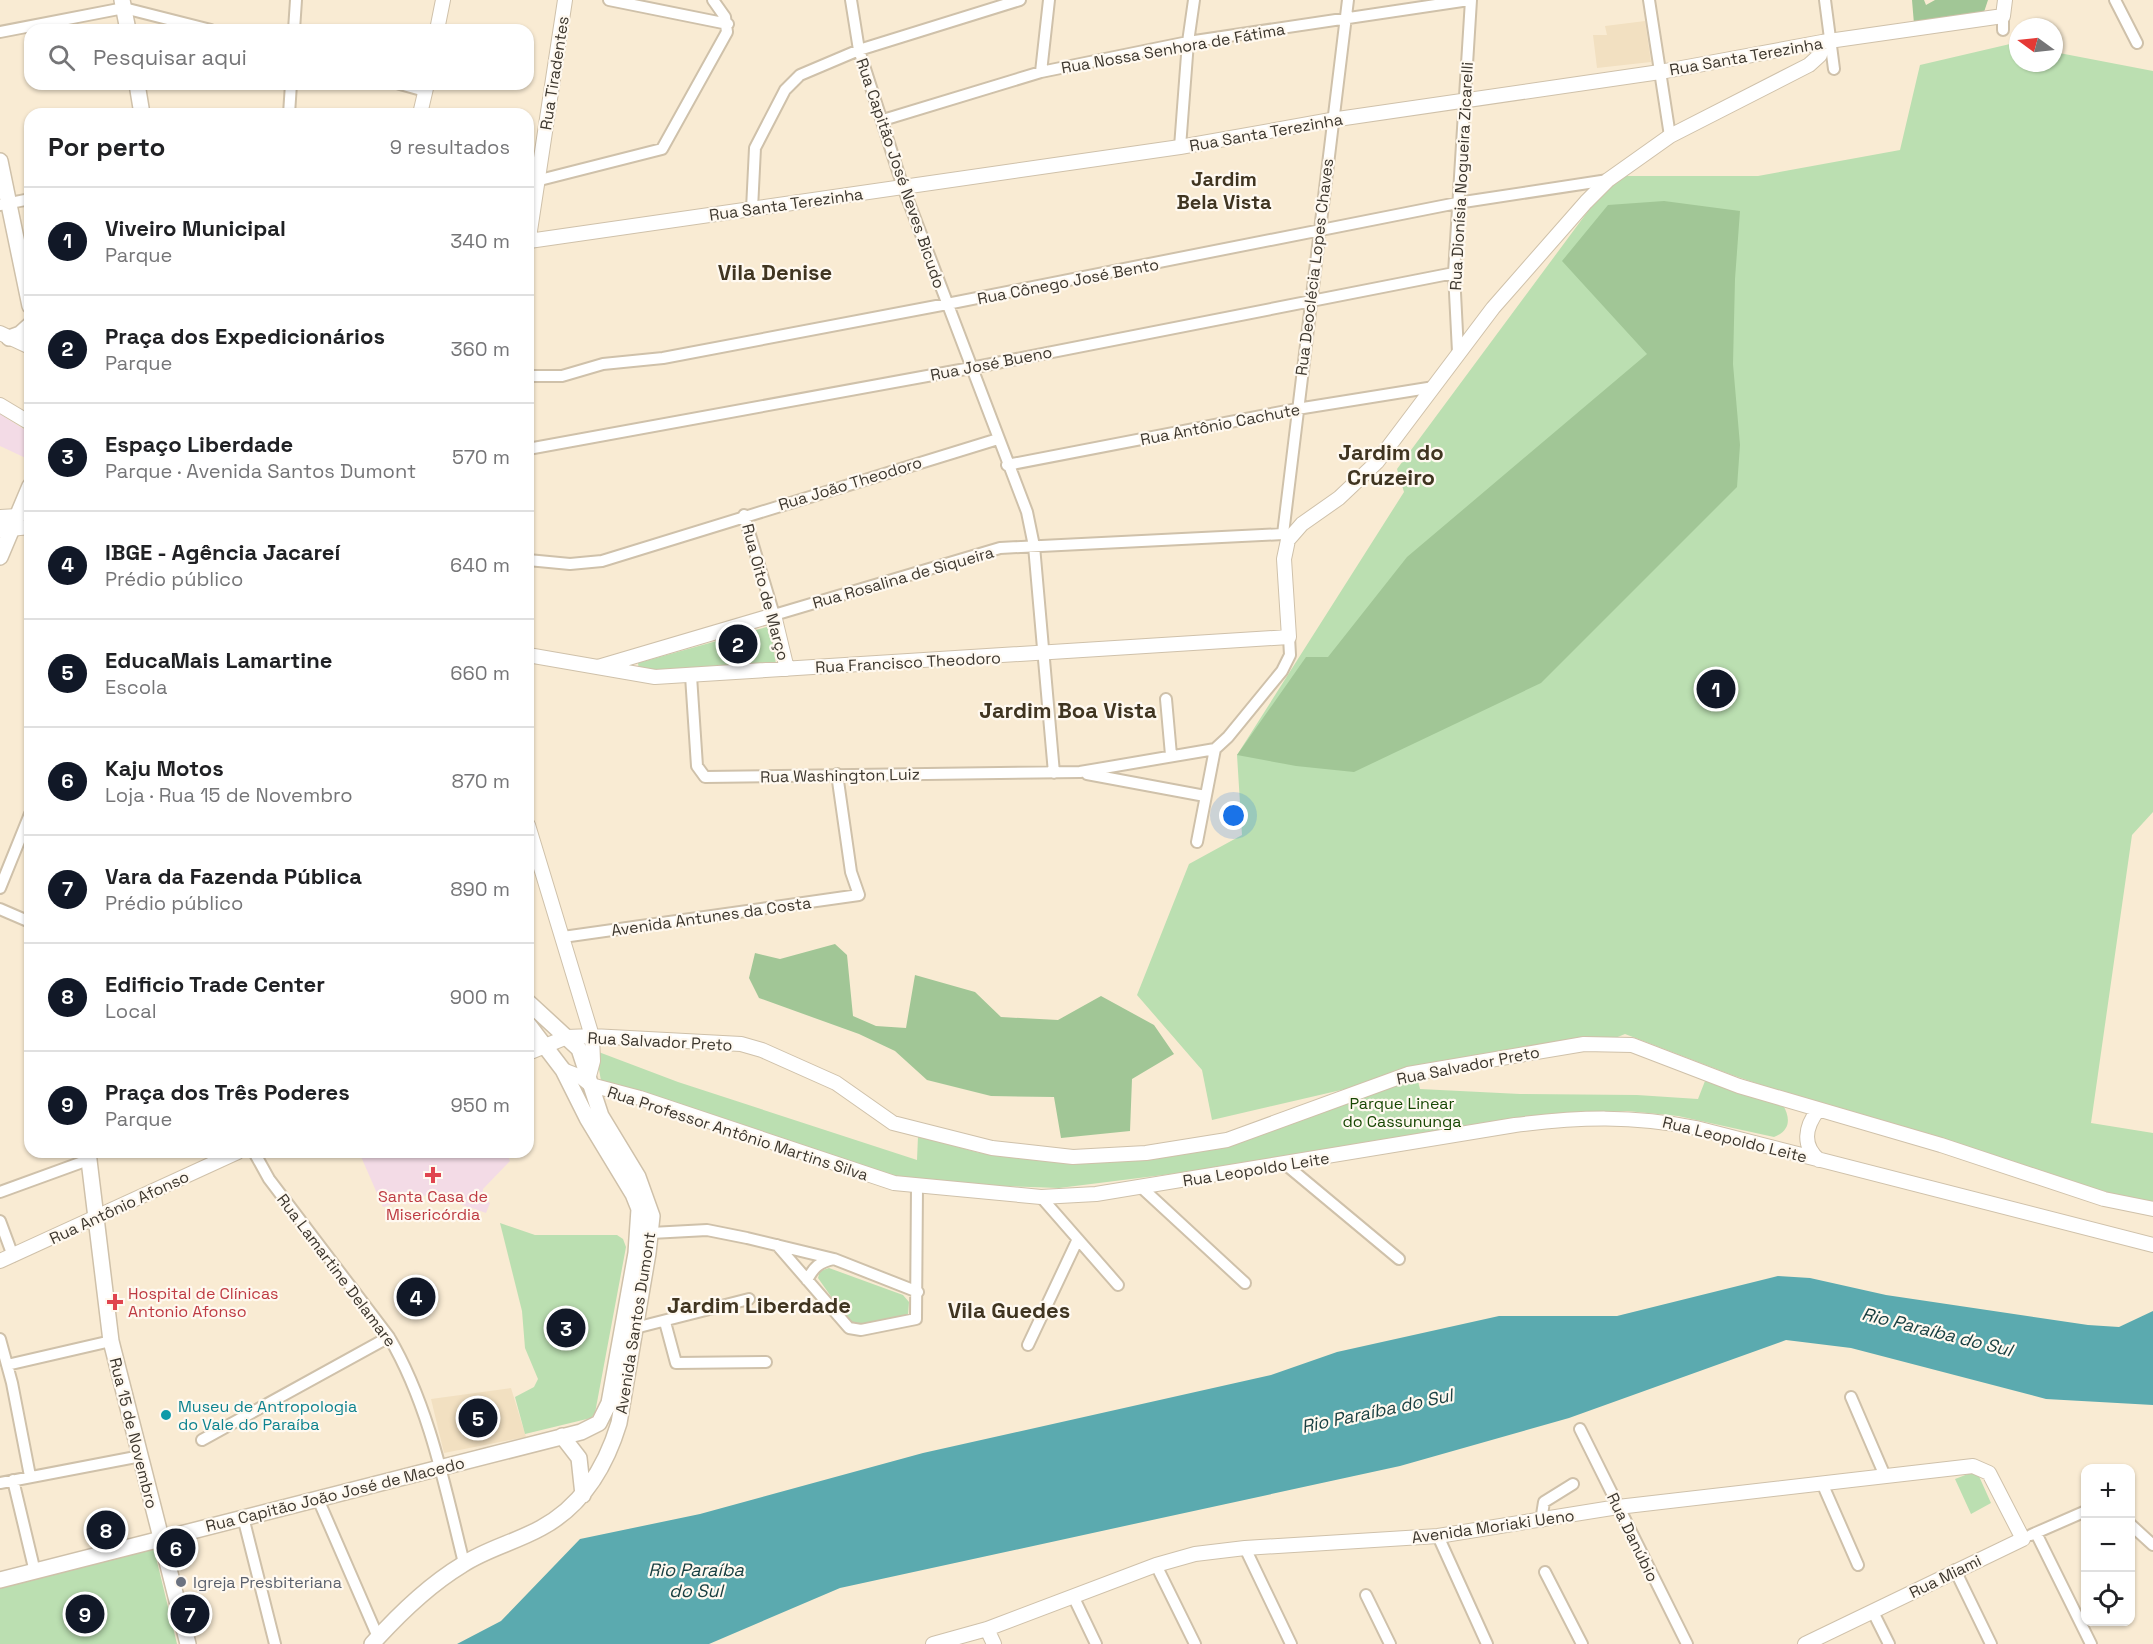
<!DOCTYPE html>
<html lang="pt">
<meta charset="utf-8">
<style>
:root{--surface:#fff;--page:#f2f2f2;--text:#202124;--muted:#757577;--line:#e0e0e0;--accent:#111827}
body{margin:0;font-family:"Space Grotesk",sans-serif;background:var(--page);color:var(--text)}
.controls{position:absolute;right:18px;bottom:18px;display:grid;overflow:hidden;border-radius:12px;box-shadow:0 2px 4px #0004}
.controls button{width:54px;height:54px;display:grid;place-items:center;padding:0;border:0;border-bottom:2px solid var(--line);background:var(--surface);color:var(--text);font:30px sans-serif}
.compass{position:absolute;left:2009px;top:18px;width:54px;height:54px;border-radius:50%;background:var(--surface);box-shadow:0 2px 4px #0004;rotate:285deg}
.you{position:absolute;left:1234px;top:816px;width:21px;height:21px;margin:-15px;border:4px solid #fff;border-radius:50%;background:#1a73e8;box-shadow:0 0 0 9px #1a73e833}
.badge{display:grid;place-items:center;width:39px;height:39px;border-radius:50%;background:var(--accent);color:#fff;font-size:20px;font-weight:700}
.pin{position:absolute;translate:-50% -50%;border:3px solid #fff;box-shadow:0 2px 6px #0006}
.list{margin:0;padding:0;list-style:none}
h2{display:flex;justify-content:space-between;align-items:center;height:78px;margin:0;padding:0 24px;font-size:26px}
h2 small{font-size:20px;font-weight:400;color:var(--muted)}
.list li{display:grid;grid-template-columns:39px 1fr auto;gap:18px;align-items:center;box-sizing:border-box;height:108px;padding:0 24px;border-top:2px solid var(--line)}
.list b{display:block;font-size:22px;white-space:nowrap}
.list p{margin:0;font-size:20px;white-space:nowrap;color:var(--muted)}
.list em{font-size:20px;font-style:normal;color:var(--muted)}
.icon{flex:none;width:33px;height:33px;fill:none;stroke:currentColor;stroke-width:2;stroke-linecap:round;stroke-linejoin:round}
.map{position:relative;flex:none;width:2153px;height:1644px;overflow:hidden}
.search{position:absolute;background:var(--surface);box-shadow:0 2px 4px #0004;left:24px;top:24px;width:510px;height:66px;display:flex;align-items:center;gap:15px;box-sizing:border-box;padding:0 21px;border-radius:18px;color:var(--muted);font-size:22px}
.panel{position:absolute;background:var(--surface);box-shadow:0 2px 4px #0004;left:24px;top:108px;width:510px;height:1050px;border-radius:18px}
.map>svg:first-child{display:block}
.built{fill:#f2e0c1}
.medical{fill:#f3dbe6}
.green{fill:#bbdfb1}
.forest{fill:#a1c696}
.water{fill:#5baaaf}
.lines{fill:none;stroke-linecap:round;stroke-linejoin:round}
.street-casing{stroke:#cfc1aa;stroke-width:14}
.secondary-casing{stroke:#cfc1aa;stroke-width:16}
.primary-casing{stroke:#cfc1aa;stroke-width:18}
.street{stroke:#fff;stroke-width:10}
.secondary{stroke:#fff;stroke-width:14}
.primary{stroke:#fff;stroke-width:15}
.health-dot{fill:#e0444e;stroke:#fff9f0;stroke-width:2}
.culture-dot{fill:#0f9aa8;stroke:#fff9f0;stroke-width:2}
.worship-dot{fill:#6b7280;stroke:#fff9f0;stroke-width:2}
.labels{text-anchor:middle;stroke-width:4.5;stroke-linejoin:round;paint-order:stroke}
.street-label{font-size:16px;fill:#3d372e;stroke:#fff9f0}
.park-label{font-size:16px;fill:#174703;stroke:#fff9f0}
.health-label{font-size:16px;fill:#be3a42;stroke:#fff9f0}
.culture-label{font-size:16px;fill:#0d838f;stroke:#fff9f0;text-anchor:start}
.worship-label{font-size:16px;fill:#5b616d;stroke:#fff9f0;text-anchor:start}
.water-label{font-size:18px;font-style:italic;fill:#1a4042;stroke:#fff9f0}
.quarter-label{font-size:20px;font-weight:bold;fill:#403521;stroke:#fff9f0}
.district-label{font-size:22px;font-weight:bold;fill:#403521;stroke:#fff9f0}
</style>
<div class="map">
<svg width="2153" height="1644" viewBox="0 0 2153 1644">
<rect width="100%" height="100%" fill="#f9ebd3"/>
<path class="built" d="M1645,21L1651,62L1597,68L1593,35H1607L1605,26Z
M511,1388L526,1437L444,1453L431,1399Z"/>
<path class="medical" d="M0,414L30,433V460L0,446Z
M359,1152H506L510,1161L483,1189V1197L490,1203L486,1213L431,1194L383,1207Z"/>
<path class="green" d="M2010,44L2018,45V63H2054V52L2153,71V812L2132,835L2091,1123L2153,1133V1205L1920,1139L1732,1075L1625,1034L1603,1043L1423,1071L1212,1120L1202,1070L1137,995L1189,864L1242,835L1237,755L1404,492L1397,469L1614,176H1758L1900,150L1920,65Z
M770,626L776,664L690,670H639L638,663Z
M596,1051L678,1082L917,1160L918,1136L980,1153L1148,1157L1417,1077L1420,1089L1520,1094L1637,1095L1698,1099L1705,1081L1783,1105C1791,1119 1790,1131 1774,1137L1678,1116L1627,1111L1554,1115L1211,1169L1059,1188L940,1184L894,1181L601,1081Z
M500,1223L535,1235H617L623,1239L626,1247L595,1413L591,1418L525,1434L515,1397L534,1387L538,1379L525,1348L522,1311Z
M829,1268L903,1295L909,1302L908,1315L860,1324L849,1322L818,1278L820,1271Z
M1968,1474H1978L1991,1503L1971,1514L1955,1479Z
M153,1545L177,1644H0V1584Z"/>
<path class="forest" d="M1912,0H1924L1926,5L1935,0H1988L1984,12L1914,24Z
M1664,201L1740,211L1735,279L1733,364L1740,445L1737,487L1541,683L1354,772L1296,766L1237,755L1306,657H1328L1407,557L1647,354L1562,261L1608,205Z
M835,944L847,955L853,1016L876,1026L906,1028L915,975L975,992L1001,1017L1058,1020L1101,996L1154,1025L1174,1054L1132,1079L1130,1131L1061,1138L1054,1097L991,1096L927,1080L895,1051L859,1034L759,998L749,978L755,953L780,959Z"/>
<path class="water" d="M1778,1276L1810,1278L1886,1295L2088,1325L2119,1327L2153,1311V1405L2046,1399L1851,1348L1786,1340L1569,1418L1400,1466L840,1588L709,1644H457L501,1621L580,1539L700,1514L923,1453L1271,1375L1337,1352L1499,1316H1617Z"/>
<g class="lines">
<defs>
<path id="street" d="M609,0L728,24
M851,0L859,50L903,187L1027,512L1034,546L1054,773
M1649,0L1670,136
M1825,0L1834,69
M2115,0L2137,43
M294,30L296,0
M2003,30V16
M0,32L124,8L211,30
M1041,72L1049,0
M400,84L425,91
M289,114L291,84
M883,120L1041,72L1188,42L1469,0
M1180,147L1188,42L1194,0
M528,183L662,149L727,32L725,17L713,0
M0,205L30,199
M752,209L755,148L785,90L800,75L859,50L1020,0
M1458,352L1454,273L1471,0
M528,376H562L603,364L663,358L947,304L1457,203L1608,180
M528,449L971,368L1454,273
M1007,465L1297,409L1434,387
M744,515L774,615L1000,548L1283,534L1288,540
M1283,534L1348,0
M528,560L570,564L602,561L998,439
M691,676L697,766L705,777L1080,772L1215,749
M1166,699L1171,755
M1087,774L1205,796
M1197,842L1215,749L1228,737L1282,671L1290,655L1289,637
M0,888L30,814
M0,909L30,922
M563,937L859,895L851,872L837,774
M254,1152L269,1179L389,1337C429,1405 445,1487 464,1563
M1285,1164L1399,1259
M1141,1187L1245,1283
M0,1192L88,1160
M1041,1197L1118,1285
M0,1221L13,1256
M651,1233L707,1230L747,1238L834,1259L918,1292
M777,1245L849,1328L861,1330L916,1319L917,1187
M807,1280C814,1267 819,1262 834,1259
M665,1322L676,1363L766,1362
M635,1328L749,1299
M0,1339L12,1383L30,1476
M1028,1345L1077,1241
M7,1365L111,1341
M1851,1397L1885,1476
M1580,1429L1687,1644
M202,1440L389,1337
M13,1480L35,1572
M0,1483L141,1456
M1822,1483L1858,1565
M318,1499L378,1637
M243,1517L275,1644
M1541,1521L1544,1502L1573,1484
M2130,1524L2153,1545
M2036,1533L2091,1644
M2031,1535L2086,1511
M1438,1536L1487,1644
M1245,1548L1291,1644
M1156,1565L1195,1644
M1955,1570L1991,1644
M1545,1572L1582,1644
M1366,1595L1390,1644
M1074,1598L1096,1644
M1873,1612L1889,1644"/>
<path id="secondary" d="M437,30L443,0
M420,114L427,84
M529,241L1180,147L1331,120L1660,72L1822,42L2003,16L2005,0
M528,244L565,0
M0,333L30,347
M0,405L30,423
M0,517L18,516
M0,530L30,527
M528,655L655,677L1289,637L1284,559L1288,540L1302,524L1339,498L1377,462L1493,308L1586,202L1608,180L1670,136L1809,65L1820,55L1822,42
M598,667L774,615L787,669
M528,825L592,1036L593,1061L589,1076
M528,1053L567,1037L592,1036L741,1044L762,1050L836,1083L893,1123L992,1148L1073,1157L1146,1153L1227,1140L1408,1074L1584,1044L1632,1045L1739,1086L1941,1145L2104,1199L2153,1209
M563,1070L581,1077L591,1085L640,1098L894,1183L1041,1197L1096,1194L1515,1125C1579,1117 1633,1115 1696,1128L2153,1245
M1818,1110C1805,1127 1802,1146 1819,1160
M0,1261L238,1152
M987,1629L994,1644
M933,1644L987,1629L1156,1565L1195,1554L1245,1548L1438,1536L1618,1507L1973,1466L1989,1473L2023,1539L1805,1644"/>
<path id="primary" d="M122,0L128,30
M137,84L142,114
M0,161L30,306
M9,338L20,334L30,325
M0,557L30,486
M88,1152L111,1341L188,1644
M562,1436L579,1458L583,1495
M0,1580L581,1432L599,1423L609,1403L636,1253L639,1209L633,1194L587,1118L563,1070L528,1024
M372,1644C398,1615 429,1585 462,1565C486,1549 516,1542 541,1528C582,1506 606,1466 619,1423L648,1253L652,1216L638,1177L601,1116L579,1049L528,1002"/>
</defs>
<use href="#street" class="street-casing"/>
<use href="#secondary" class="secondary-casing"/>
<use href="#primary" class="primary-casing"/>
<use href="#street" class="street"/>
<use href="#secondary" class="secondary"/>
<use href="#primary" class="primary"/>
</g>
<g class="health-dot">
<path d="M430 1166h6v6h6v6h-6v6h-6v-6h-6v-6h6z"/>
<path d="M112 1293h6v6h6v6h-6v6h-6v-6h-6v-6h6z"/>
</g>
<circle class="culture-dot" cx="166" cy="1415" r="6"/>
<circle class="worship-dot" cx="181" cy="1582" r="6"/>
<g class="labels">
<g class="street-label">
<text transform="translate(1173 48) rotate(-10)" y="6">Rua Nossa Senhora de Fátima</text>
<text transform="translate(1746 56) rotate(-10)" y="6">Rua Santa Terezinha</text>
<text transform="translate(554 73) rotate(-81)" y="6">Rua Tiradentes</text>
<text transform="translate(1266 132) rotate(-10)" y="6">Rua Santa Terezinha</text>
<text transform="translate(901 173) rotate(71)" y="6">Rua Capitão José Neves Bicudo</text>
<text transform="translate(1461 176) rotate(-87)" y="6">Rua Dionísia Nogueira Zicarelli</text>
<text transform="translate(786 204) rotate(-8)" y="6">Rua Santa Terezinha</text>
<text transform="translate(1314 267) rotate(-83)" y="6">Rua Deoclécia Lopes Chaves</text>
<text transform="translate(1068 281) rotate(-11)" y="6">Rua Cônego José Bento</text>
<text transform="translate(991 363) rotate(-11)" y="6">Rua José Bueno</text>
<text transform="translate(1220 424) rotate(-11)" y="6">Rua Antônio Cachute</text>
<text transform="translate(850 483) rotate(-17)" y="6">Rua João Theodoro</text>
<text transform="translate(903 577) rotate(-16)" y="6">Rua Rosalina de Siqueira</text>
<text transform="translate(766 592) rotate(75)" y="6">Rua Oito de Março</text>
<text transform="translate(908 662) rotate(-3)" y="6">Rua Francisco Theodoro</text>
<text transform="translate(840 775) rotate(-1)" y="6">Rua Washington Luiz</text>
<text transform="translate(711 916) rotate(-8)" y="6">Avenida Antunes da Costa</text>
<text transform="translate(660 1041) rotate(3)" y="6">Rua Salvador Preto</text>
<text transform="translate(1468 1065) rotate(-11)" y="6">Rua Salvador Preto</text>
<text transform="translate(738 1133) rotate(18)" y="6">Rua Professor Antônio Martins Silva</text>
<text transform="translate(1735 1139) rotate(14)" y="6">Rua Leopoldo Leite</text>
<text transform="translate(1256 1169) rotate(-9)" y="6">Rua Leopoldo Leite</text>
<text transform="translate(119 1207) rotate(-25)" y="6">Rua Antônio Afonso</text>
<text transform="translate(337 1270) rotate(53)" y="6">Rua Lamartine Delamare</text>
<text transform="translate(635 1323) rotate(-81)" y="6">Avenida Santos Dumont</text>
<text transform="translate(134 1433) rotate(76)" y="6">Rua 15 de Novembro</text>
<text transform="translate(335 1494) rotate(-14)" y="6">Rua Capitão João José de Macedo</text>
<text transform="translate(1493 1526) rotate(-8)" y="6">Avenida Moriaki Ueno</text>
<text transform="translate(1633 1537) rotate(64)" y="6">Rua Danúbio</text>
<text transform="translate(1945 1576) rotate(-26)" y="6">Rua Miami</text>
</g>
<g class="park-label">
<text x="1402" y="1109">Parque Linear<tspan x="1402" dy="18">do Cassununga</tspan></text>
</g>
<g class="health-label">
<text x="433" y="1202">Santa Casa de<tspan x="433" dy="18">Misericórdia</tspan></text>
<text x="128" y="1299" text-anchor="start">Hospital de Clínicas<tspan x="128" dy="18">Antonio Afonso</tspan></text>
</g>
<g class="culture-label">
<text x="178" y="1412">Museu de Antropologia<tspan x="178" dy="18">do Vale do Paraíba</tspan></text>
</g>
<g class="worship-label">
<text x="193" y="1588">Igreja Presbiteriana</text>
</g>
<g class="water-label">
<text transform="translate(1937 1332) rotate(14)" y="6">Rio Paraíba do Sul</text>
<text transform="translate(1377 1411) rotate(-12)" y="6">Rio Paraíba do Sul</text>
<text x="696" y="1576">Rio Paraíba<tspan x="696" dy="21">do Sul</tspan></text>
</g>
<g class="quarter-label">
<text x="1224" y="186">Jardim<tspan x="1224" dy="23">Bela Vista</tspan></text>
</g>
<g class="district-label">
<text x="775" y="280">Vila Denise</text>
<text x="1391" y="460">Jardim do<tspan x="1391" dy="25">Cruzeiro</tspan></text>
<text x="1068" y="718">Jardim Boa Vista</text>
<text x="759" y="1313">Jardim Liberdade</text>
<text x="1009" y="1318">Vila Guedes</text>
</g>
</g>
</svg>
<div class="controls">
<button>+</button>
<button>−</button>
<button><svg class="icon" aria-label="locate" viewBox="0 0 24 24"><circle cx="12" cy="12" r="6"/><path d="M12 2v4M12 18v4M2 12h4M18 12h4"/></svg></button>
</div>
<svg class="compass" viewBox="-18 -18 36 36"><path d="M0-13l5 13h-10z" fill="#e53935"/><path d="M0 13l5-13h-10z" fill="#757577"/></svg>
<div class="you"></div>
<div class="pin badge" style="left:1716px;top:689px">1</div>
<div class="pin badge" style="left:738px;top:644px">2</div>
<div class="pin badge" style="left:566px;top:1328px">3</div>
<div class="pin badge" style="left:416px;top:1297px">4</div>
<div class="pin badge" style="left:478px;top:1418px">5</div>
<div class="pin badge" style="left:176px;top:1548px">6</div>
<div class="pin badge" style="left:190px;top:1614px">7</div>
<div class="pin badge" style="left:106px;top:1530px">8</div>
<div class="pin badge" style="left:85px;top:1614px">9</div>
<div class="search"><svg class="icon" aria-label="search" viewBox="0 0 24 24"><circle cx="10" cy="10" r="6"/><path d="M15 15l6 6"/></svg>Pesquisar aqui</div>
<section class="panel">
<h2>Por perto<small>9 resultados</small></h2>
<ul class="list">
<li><span class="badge">1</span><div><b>Viveiro Municipal</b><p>Parque</p></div><em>340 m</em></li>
<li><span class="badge">2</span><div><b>Praça dos Expedicionários</b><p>Parque</p></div><em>360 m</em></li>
<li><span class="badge">3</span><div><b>Espaço Liberdade</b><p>Parque · Avenida Santos Dumont</p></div><em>570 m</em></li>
<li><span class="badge">4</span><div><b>IBGE - Agência Jacareí</b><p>Prédio público</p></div><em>640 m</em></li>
<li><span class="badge">5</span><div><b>EducaMais Lamartine</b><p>Escola</p></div><em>660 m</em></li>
<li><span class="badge">6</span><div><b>Kaju Motos</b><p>Loja · Rua 15 de Novembro</p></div><em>870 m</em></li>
<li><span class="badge">7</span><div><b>Vara da Fazenda Pública</b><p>Prédio público</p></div><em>890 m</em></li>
<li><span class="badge">8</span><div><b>Edificio Trade Center</b><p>Local</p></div><em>900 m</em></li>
<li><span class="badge">9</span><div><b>Praça dos Três Poderes</b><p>Parque</p></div><em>950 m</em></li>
</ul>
</section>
</div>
